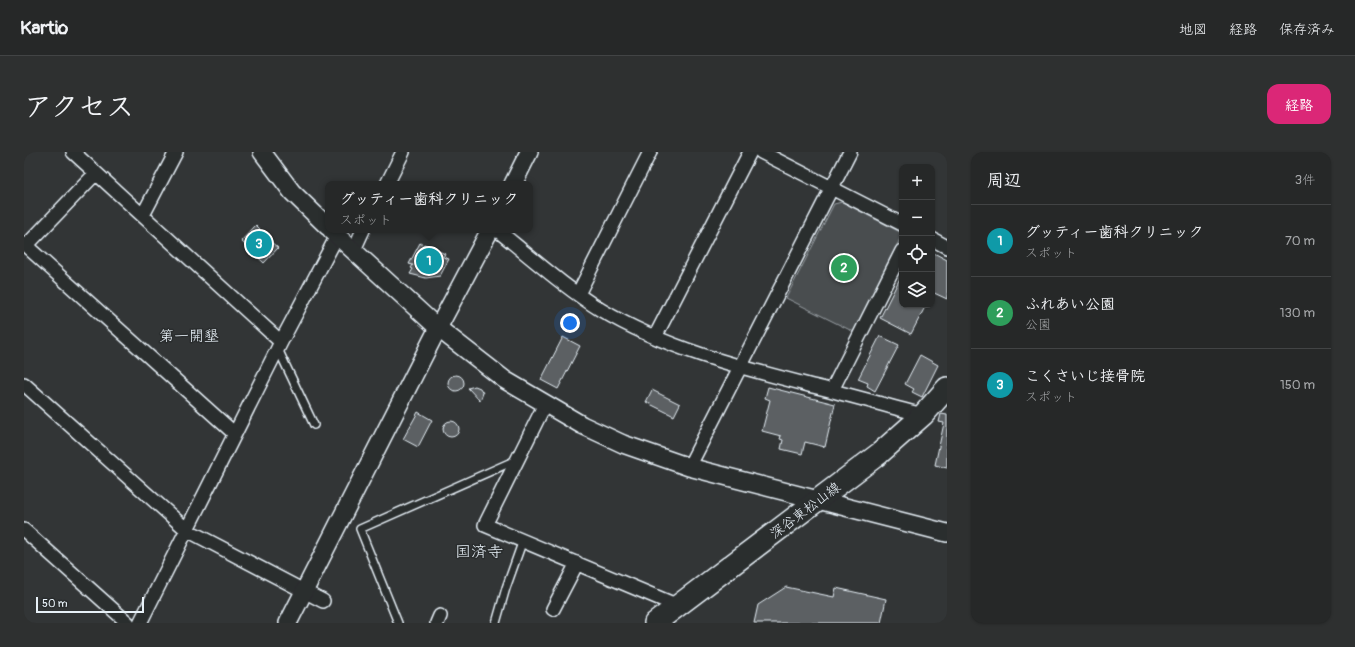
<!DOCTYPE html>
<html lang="ja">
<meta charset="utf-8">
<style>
:root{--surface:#262828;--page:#2e3030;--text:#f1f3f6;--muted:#a4a6a8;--line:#424445;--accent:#db2777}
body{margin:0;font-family:Pangolin,"Klee One",sans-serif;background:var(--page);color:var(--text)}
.controls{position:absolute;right:12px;top:12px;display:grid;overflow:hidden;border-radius:8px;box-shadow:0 1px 3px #0004}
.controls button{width:36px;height:36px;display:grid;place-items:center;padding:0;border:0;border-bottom:1px solid var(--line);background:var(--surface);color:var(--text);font:20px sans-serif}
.scale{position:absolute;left:12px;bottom:10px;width:108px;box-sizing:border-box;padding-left:4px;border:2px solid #e8f1f8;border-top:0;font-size:11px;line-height:14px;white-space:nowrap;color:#e8f1f8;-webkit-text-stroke:3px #2a2d2e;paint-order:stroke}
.you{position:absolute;left:546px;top:171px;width:14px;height:14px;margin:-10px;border:3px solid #fff;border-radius:50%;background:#1a73e8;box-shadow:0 0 0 6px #1a73e833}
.badge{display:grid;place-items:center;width:26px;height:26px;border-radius:50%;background:var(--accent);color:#fff;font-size:13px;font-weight:700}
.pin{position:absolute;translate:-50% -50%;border:2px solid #fff;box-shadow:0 1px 4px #0006}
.popup{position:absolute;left:301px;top:29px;width:208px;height:52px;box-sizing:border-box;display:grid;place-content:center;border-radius:8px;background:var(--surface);filter:drop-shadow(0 1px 3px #0005);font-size:13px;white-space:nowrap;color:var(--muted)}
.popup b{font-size:15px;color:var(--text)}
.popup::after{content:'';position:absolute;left:50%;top:100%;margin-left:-8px;border:8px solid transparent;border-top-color:var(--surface)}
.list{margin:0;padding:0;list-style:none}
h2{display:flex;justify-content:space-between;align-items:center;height:52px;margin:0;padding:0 16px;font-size:17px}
h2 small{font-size:13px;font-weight:400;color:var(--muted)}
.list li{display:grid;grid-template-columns:26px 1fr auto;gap:12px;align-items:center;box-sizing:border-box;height:72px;padding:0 16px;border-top:1px solid var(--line)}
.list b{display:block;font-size:15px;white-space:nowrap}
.list p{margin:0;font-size:13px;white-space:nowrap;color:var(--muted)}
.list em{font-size:13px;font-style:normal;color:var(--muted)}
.icon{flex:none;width:22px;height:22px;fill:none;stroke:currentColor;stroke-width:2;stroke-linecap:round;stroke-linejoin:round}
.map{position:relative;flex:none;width:923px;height:471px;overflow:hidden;border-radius:12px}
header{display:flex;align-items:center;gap:24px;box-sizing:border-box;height:56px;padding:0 20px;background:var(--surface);border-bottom:1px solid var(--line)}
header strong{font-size:19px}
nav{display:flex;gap:22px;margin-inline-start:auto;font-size:14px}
.intro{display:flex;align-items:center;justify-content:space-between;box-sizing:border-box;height:96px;padding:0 24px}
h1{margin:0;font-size:28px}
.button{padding:10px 18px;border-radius:12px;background:var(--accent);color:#fff;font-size:14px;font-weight:700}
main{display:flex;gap:24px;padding:0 24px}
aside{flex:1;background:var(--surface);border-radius:12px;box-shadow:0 1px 3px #0004}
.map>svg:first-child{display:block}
.green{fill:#494d4f;stroke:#989fa4}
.building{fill:#5c6063;stroke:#e8f1f8}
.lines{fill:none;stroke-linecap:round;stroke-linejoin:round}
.service-casing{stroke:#e8f1f8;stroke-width:10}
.minor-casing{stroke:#e8f1f8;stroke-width:16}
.tertiary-casing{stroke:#e8f1f8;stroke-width:20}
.primary-casing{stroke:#e8f1f8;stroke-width:24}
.service{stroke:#2a2d2e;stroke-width:7}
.minor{stroke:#2a2d2e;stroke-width:13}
.tertiary{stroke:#2a2d2e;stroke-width:17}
.primary{stroke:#2a2d2e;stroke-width:21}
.labels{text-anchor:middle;stroke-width:3;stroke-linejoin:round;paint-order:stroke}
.street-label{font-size:14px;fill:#e8f1f8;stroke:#2a2d2e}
.neighbourhood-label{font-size:15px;fill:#e8f1f8;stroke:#2a2d2e}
.quarter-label{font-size:16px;fill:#e8f1f8;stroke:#2a2d2e}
</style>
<header>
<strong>Kartio</strong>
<nav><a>地図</a><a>経路</a><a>保存済み</a></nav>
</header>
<div class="intro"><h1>アクセス</h1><a class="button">経路</a></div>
<main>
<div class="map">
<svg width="923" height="471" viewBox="0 0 923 471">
<rect width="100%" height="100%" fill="#323536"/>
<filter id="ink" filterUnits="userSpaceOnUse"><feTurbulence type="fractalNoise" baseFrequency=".025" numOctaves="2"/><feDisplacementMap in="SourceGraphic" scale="8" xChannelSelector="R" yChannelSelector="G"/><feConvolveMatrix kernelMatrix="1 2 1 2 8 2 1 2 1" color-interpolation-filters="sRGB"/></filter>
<g filter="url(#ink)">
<path class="green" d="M818,50L876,80L877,85L830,180L762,146L810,52Z"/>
<path class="building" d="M232,73L236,77L235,79L254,96L240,111L217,89Z
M396,91L399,93L400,92L421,102L419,105L425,107L416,124L402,126L386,122L389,117L387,116L389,113L385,112Z
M908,100L923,108V147L908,140Z
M878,122V153H902L887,182L856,166Z
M856,184L875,193L851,239L843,234L844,231L834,227Z
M539,185L556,194L534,237L517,228Z
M896,203L914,213L898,245L888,240L890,237L881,232Z
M424 231a8 8 0 1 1 16 0a8 8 0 1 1-16 0Z
M451,234L456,236L459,241L456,249L444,236Z
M744,235L811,252L801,295L781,290L778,302L757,297L759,288L756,287L757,284L738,279L746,248L741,246Z
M628,238L656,252L650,264L622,250Z
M394,260L408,268L394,295L379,287Z
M917,262L923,263V316L911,313L920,271L915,270Z
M419 277a8 8 0 1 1 16 0a8 8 0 1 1-16 0Z
M762,435L810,445L812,436L862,447L857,471H730L734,453Z"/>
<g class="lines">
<defs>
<path id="service" d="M254,197L290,273
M374,471L336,377L492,308
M472,471L482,436L499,388"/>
<path id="minor" d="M49,0L257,190
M737,0L878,72
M363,32L379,0
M119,63L152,0
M473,78C507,105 540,135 577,158C644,198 719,216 793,235C829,244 864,254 899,263
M908,87L923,95
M0,92L211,282
M2,94L72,21
M329,100L339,78
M554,142L626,0
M631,185L726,0
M0,232L163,378L299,449
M808,238L878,99
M521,252L461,373L654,454
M665,315L826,0
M0,378L104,471
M529,457L553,411
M116,471L257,190L313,84
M413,471L416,464"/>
<path id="tertiary" d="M238,0L268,40L304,75
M489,32L505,0
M466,78L414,176L481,228L558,273L599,292L665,315L923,381
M264,471L414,176L307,78"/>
<path id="primary" d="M631,471L856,301L899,263L923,236"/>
</defs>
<use href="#service" class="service-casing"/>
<use href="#minor" class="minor-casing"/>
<use href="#tertiary" class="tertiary-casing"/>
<use href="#primary" class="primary-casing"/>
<use href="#service" class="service"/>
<use href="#minor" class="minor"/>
<use href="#tertiary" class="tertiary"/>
<use href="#primary" class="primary"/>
</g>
</g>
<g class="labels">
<g class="street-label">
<text transform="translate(781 358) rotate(-37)" y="5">深谷東松山線</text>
</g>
<g class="neighbourhood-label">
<text x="165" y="189">第一開墾</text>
</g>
<g class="quarter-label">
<text x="455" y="405">国済寺</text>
</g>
</g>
</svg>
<div class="controls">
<button>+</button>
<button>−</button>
<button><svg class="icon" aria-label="locate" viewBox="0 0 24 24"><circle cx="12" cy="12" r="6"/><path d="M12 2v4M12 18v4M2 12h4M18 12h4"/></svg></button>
<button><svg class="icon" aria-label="layers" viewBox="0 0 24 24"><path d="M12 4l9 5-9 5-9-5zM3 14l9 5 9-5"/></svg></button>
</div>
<div class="scale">50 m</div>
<div class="you"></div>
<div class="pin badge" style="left:405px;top:109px;background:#0f9aa8">1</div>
<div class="popup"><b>グッティー歯科クリニック</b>スポット</div>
<div class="pin badge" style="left:820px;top:116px;background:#2e9e5b">2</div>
<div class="pin badge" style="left:235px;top:92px;background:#0f9aa8">3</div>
</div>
<aside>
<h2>周辺<small>3件</small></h2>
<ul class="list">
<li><span class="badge" style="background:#0f9aa8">1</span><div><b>グッティー歯科クリニック</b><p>スポット</p></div><em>70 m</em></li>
<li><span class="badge" style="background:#2e9e5b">2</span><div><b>ふれあい公園</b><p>公園</p></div><em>130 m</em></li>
<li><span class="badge" style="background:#0f9aa8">3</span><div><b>こくさいじ接骨院</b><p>スポット</p></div><em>150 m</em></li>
</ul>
</aside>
</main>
